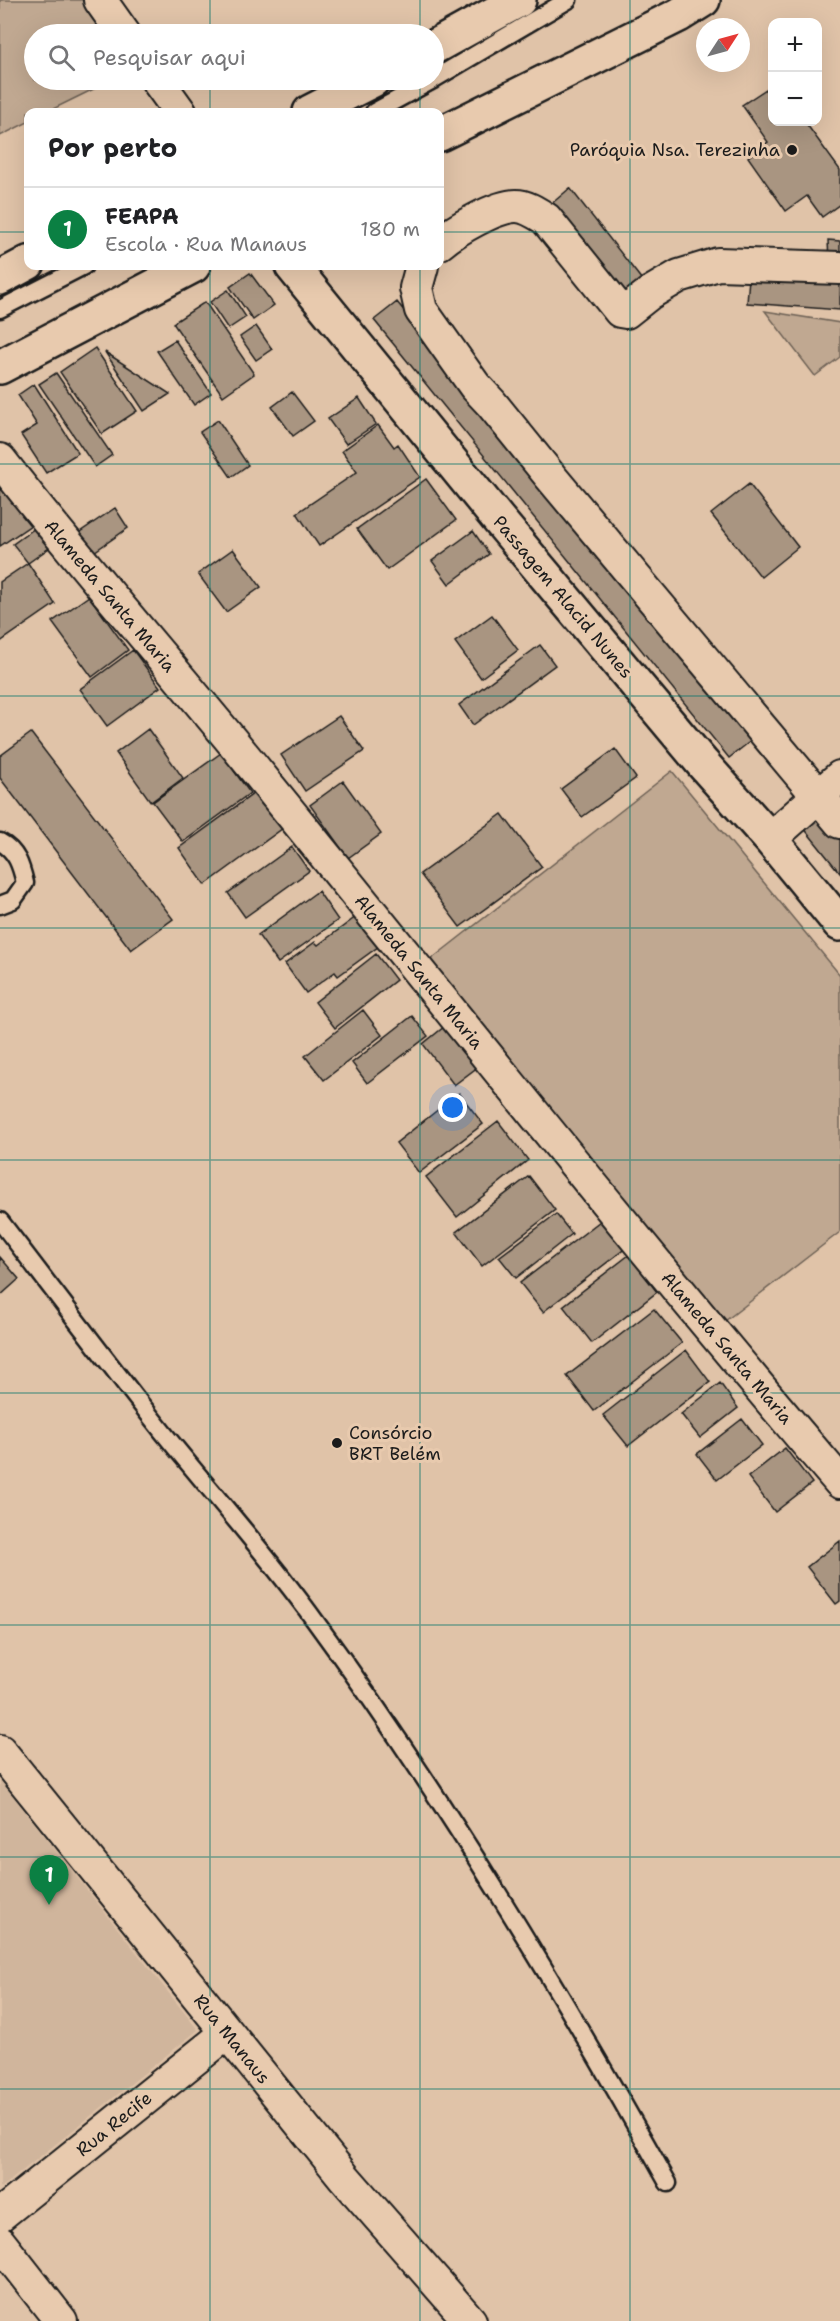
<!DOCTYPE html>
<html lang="pt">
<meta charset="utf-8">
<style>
:root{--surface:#fff;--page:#f6f6f6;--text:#202124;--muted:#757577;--line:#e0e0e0;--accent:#0b8043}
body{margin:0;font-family:"Shantell Sans",sans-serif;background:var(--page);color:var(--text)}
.controls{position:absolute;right:18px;top:18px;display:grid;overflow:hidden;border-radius:12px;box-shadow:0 6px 24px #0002}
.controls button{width:54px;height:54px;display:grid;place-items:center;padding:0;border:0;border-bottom:2px solid var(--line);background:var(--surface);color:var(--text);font:30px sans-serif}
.compass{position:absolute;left:696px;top:18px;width:54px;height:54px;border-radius:50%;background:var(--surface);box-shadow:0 6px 24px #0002;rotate:54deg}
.you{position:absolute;left:453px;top:1108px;width:21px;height:21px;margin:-15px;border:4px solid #fff;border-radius:50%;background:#1a73e8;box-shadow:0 0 0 9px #1a73e833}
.badge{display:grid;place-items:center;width:39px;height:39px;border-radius:50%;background:var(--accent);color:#fff;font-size:20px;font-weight:700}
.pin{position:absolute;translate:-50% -50px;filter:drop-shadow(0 2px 3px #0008)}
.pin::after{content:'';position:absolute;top:32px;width:21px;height:18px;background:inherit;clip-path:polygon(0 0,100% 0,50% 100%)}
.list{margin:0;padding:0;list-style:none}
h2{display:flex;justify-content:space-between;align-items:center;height:78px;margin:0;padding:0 24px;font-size:26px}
h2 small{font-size:20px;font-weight:400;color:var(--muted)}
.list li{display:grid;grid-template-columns:39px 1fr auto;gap:18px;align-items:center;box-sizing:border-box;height:84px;padding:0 24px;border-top:2px solid var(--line)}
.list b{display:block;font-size:22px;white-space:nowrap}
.list p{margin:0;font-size:20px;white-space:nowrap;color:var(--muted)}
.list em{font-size:20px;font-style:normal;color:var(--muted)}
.icon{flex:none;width:33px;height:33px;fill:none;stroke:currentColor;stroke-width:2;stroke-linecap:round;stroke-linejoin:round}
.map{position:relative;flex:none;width:840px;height:2321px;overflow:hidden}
.search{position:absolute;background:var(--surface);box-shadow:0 6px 24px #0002;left:24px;top:24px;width:420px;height:66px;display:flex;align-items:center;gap:15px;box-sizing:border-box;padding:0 21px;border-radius:33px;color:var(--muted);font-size:22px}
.panel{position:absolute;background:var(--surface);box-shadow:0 6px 24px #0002;left:24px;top:108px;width:420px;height:162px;border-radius:12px}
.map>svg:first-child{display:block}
.built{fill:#d0b59c}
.green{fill:#c0a891;stroke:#6e6256;stroke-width:1.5}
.building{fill:#a99581;stroke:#1c1c1c;stroke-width:1.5}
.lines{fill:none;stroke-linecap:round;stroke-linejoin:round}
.lane-casing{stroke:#1c1c1c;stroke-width:21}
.street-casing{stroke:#1c1c1c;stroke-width:36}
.secondary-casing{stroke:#1c1c1c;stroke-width:38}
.primary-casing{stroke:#1c1c1c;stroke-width:38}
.lane{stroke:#e8caae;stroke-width:16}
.street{stroke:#e8caae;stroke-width:32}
.secondary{stroke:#e8caae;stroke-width:33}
.primary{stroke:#e8caae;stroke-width:33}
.grid{fill:none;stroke:#0f766e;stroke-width:1.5;stroke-opacity:0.55}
.poi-dot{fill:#1c1c1c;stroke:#e8caae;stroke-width:2}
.labels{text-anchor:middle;stroke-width:6;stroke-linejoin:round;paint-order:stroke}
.poi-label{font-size:18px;fill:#1c1c1c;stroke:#e8caae;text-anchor:end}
.street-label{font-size:18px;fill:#1c1c1c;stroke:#e8caae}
</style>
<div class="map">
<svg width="840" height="2321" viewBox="0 0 840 2321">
<rect width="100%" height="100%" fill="#e0c3a8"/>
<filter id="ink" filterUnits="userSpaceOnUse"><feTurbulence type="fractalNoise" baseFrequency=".0167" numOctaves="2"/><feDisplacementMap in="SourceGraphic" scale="12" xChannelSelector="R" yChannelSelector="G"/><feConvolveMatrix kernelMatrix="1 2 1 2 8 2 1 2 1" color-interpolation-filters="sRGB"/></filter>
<g filter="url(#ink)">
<path class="built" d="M0,1780L198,2030L1,2188L0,2186Z"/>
<path class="green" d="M0,0H82L111,34H34V80H112L47,112H28V122L0,136Z
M765,311L840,323V357L815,376Z
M672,771L840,975V1232L725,1321L429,961Z"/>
<path class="building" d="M769,87L772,93V122H805L840,170V204L822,217L807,196L786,211L748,157L768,142L742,105Z
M570,188L642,280L624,295L550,205Z
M828,240L840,241V262L829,261Z
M250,273L274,305L253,320L230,287Z
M749,278L840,283V310L747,303Z
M228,290L246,317L228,329L210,302Z
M205,302L254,374L223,396L173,323Z
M397,302L752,740L729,758L374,320Z
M256,326L272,349L256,360L240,337Z
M175,340L211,393L194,405L157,351Z
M95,348L137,411L102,434L60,372Z
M105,352L170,394L144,411Z
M56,373L112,455L95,467L39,384Z
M34,384L78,453L46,473L21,435L37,425L18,395Z
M292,392L314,421L293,436L272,407Z
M359,398L376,424L346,444L328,419Z
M218,420L248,465L231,477L200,432Z
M378,425L394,447L398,444L420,477L319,546L297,513L357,472L342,451Z
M0,479L31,525L0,546Z
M426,479L456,520L387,570L357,529Z
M749,484L798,547L761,577L711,514Z
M115,508L128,528L91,554L77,534Z
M42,523L56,543L28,563L13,544Z
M473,531L489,554L449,584L432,561Z
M233,549L261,587L226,612L198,574Z
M28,563L55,604L0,642V582Z
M89,596L128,650L92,677L52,622Z
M492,615L518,650L481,678L455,642Z
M540,645L555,665L473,725L459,705Z
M133,650L160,687L107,726L80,689Z
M339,716L364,751L305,791L281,755Z
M148,729L183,778L151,802L116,753Z
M31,733L173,919L131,950L0,778V756Z
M615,749L636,778L582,817L561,789Z
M221,753L250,793L183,842L153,802Z
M343,781L381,834L348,858L310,805Z
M264,786L290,823L205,885L179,848Z
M817,808L840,837V873L799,822Z
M502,814L542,867L460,927L420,874Z
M292,847L309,871L245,917L228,893Z
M318,891L338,920L278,963L258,935Z
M364,911L386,941L338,976L335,972L306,993L285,964L315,942L318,945Z
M376,954L396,980L335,1028L315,1002Z
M363,1010L382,1035L324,1080L305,1056Z
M412,1016L428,1036L367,1083L352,1063Z
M455,1018L487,1060L454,1085L423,1044Z
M459,1093L483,1124L419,1173L396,1143Z
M498,1121L528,1160L457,1217L426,1177Z
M529,1176L555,1210L482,1266L456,1232Z
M556,1214L572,1234L516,1278L499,1257Z
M604,1218L627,1247L543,1312L520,1283Z
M629,1255L657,1292L592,1343L563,1306Z
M0,1257L19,1279L0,1296Z
M654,1309L682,1343L594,1411L567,1376Z
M686,1350L710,1382L628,1446L603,1415Z
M720,1383L738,1408L700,1438L681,1414Z
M742,1419L762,1445L717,1480L697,1454Z
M785,1448L812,1483L775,1512L748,1477Z
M840,1541V1601L836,1604L807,1567Z"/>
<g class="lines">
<defs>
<path id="lane" d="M434,79L568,0
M374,112L433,80
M0,309L84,266
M0,842C17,851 21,866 25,883L13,900L0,905
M0,1221C54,1291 107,1362 162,1431C211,1492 264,1551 310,1614C443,1795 559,1988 668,2183"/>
<path id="street" d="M100,0L124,34
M157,80L180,112
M440,243C455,230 496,206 516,206C527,206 538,214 546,219L620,311L626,312L650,293L679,276L718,264L840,268
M422,266L416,288L421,310L475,386L491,403L550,476L840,822
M0,460C83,567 173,668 258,773C451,1010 641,1250 840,1482
M770,839L840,777
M0,1751L344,2177L470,2321
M0,2215L227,2033
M0,2243L61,2321"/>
<path id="secondary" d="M292,266L498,519L703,764L770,839L840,924"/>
<path id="primary" d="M434,47L519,0
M310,112L373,80
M440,134L679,15L703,0
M0,278L28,263
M0,367L193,266"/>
</defs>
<use href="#lane" class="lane-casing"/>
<use href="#street" class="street-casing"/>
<use href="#secondary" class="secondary-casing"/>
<use href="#primary" class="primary-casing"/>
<use href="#lane" class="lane"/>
<use href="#street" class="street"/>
<use href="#secondary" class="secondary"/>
<use href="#primary" class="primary"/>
</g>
</g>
<path class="grid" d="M210,0V34M420,0V34M630,0V2321M210,80V112M420,80V112M0,232H28M440,232H840M210,266V2321M420,266V2321M0,464H840M0,696H840M0,928H840M0,1160H840M0,1393H840M0,1625H840M0,1857H840M0,2089H840"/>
<g class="poi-dot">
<circle cx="792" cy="150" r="6"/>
<circle cx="337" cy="1443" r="6"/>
</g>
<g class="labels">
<g class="poi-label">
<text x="780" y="156">Paróquia Nsa. Terezinha</text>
<text x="349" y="1439" text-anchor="start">Consórcio<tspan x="349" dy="21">BRT Belém</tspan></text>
</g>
<g class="street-label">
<text transform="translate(110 596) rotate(50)" y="6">Alameda Santa Maria</text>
<text transform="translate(563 597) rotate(50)" y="6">Passagem Alacid Nunes</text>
<text transform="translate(419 972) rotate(51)" y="6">Alameda Santa Maria</text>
<text transform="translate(727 1348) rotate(50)" y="6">Alameda Santa Maria</text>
<text transform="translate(232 2039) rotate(51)" y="6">Rua Manaus</text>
<text transform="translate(114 2124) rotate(-39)" y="6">Rua Recife</text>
</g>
</g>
</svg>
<div class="controls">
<button>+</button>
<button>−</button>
</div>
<svg class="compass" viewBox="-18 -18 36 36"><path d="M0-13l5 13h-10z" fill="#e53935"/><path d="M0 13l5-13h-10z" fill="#757577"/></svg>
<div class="you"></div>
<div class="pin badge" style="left:49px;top:1905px">1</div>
<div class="search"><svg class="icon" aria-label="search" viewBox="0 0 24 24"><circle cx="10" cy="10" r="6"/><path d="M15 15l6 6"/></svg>Pesquisar aqui</div>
<section class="panel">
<h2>Por perto<small></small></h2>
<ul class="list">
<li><span class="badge">1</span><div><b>FEAPA</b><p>Escola · Rua Manaus</p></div><em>180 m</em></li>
</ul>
</section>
</div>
